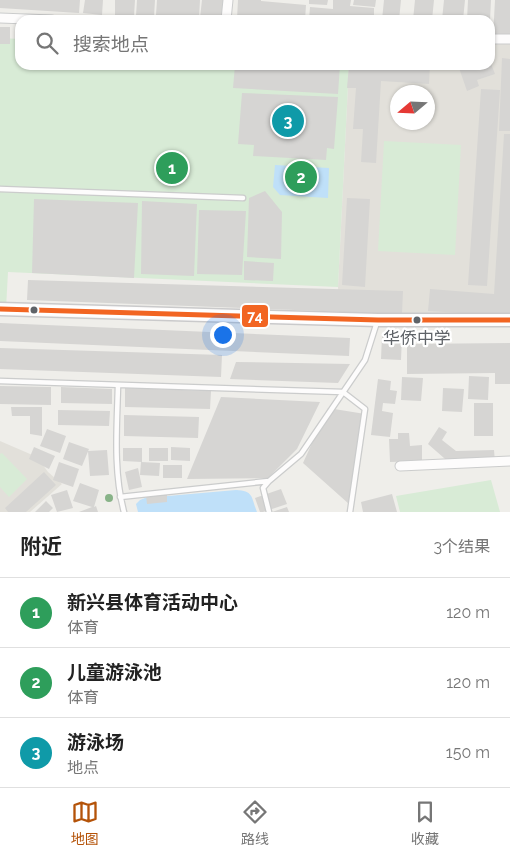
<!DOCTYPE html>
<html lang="zh">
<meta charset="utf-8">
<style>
:root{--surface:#fff;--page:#f6f6f6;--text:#222;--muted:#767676;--line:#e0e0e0;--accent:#b45309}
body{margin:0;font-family:Raleway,"Noto Sans SC",sans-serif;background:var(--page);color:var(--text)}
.compass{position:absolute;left:390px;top:85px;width:45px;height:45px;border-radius:50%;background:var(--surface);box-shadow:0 1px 4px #0004;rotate:251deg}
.you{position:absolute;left:222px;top:334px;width:18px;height:18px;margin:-12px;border:4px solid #fff;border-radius:50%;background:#1a73e8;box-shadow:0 0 0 8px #1a73e833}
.badge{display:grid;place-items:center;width:32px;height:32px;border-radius:50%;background:var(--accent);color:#fff;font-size:16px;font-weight:700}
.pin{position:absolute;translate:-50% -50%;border:2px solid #fff;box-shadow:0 1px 5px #0006}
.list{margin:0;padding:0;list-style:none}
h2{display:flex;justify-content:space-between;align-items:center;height:65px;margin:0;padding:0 20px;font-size:21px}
h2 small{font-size:16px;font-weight:400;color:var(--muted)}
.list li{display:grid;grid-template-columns:32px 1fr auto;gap:15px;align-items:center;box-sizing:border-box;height:70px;padding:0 20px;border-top:1px solid var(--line)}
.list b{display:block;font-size:19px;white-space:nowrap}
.list p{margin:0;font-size:16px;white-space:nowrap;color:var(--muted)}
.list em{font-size:16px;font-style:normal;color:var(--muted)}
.icon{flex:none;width:28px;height:28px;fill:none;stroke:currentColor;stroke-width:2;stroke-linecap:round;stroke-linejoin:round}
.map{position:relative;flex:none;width:510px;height:512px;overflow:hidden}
.search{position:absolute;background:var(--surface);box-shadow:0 1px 4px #0004;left:15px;right:15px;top:15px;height:55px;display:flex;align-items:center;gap:12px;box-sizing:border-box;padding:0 18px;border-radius:15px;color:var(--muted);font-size:19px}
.sheet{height:275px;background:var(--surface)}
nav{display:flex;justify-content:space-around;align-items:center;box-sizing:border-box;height:70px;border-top:1px solid var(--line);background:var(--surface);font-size:14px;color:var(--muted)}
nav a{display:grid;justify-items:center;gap:2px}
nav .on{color:var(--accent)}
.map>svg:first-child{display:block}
.education{fill:#e2e0da;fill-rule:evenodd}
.green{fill:#d8ebd6}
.water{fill:#bfe0f9}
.building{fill:#d6d5d3}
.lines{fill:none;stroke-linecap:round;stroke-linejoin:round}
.lane-casing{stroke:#cbcccc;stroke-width:7}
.street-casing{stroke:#cbcccc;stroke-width:11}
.secondary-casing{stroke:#cacacb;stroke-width:15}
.lane{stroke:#fdfcfc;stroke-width:4.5}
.street{stroke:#fdfcfc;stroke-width:9}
.secondary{stroke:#fdfcfc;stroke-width:12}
.bus-1-casing{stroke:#fff;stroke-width:9}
.bus-1{stroke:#f26522;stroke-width:5}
.tree{fill:#88b388}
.bus-dot{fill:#5f6368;stroke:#fff;stroke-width:2}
.labels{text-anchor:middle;stroke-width:4.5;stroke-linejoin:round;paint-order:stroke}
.bus-label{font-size:17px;fill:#5f6368;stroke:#fff}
.line-badge{stroke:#fff;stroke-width:2}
.badge-label{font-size:14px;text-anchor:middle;font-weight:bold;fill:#fff}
</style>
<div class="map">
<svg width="510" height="512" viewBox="0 0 510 512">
<rect width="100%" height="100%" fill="#efeeea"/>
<path class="education" d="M490,43L510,44V324L339,319L338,287L349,65H490ZM398,92H428V122H398Z
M0,441L37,457L48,472L62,484L30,512H0Z"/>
<path class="green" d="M0,38L20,39V65H349L338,287L8,272L6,309H0Z
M384,141L461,145L455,255L378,251Z
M2,453L27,479L9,497L0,487V454Z
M491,480L500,512H400L396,496Z"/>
<path class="water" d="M275,165L329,168L328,198L280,195L273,187Z
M236,490C254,491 251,497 257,512H138L136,504L140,500L145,498Z"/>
<path class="building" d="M0,0H80L79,13L0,8Z
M85,0H103L102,15L83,13Z
M115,0H135L134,16L115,15Z
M137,0H155L154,17L136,16Z
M157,0H200L199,18L156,15Z
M202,0H223L222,20L200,18Z
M238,0H261V1L306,5L305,20L237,19Z
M309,0H328L327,5L309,4Z
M333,0H351L350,6L374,8V20H309L310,7L333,9Z
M354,0H376L375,7L353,5Z
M384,0H401L399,20H382Z
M415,0H434L432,20H413Z
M444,0H465L463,20H442Z
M468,0H491L490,20H467Z
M495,0H510V38L493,37Z
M0,27H10V44H0Z
M16,27H20V36H16Z
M502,58L510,59V131H499Z
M490,61L495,74L477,80L479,86L467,91L458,65H474V67L481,65H490Z
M235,65H340L338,94L233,88Z
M349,65H430L429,84L381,81L376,163L361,162L363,129H353L356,88H347Z
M481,89L500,90L487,286L468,285Z
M242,93L338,97L334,149L327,148L326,160L253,156L254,145L238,144Z
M504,134H510V316L428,311L430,289L494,294Z
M265,191L282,212L281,259L247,257L249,198Z
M347,198L370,199L365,287L342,285Z
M34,199L138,203L134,278L32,273Z
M142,201L197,204L194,276L141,274Z
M199,210L246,211L242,275L197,274Z
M244,261L274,263L273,281L244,280Z
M28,280L403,291L402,314L27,300Z
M0,323L350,338L349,356L0,341Z
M382,336L402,337L401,360L381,359Z
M510,343V384H495V373L407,374V344Z
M0,348L222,355L221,377L0,369Z
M236,362L350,364L338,383L230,379Z
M469,376L489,377L488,400L468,399Z
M402,377L423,378L421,401L401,400Z
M378,379L391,381L390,390L397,391L395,404L383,403L382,411L393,413L390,437L371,435Z
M0,386L51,387V405L0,404Z
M61,387L112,389V404L61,403Z
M125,388L211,391L210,409L125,407Z
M443,388L464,389L462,412L442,411Z
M221,397L320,402L297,449L268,478L187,479Z
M474,403H493V436H474Z
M11,407H42V436L30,434V416H12Z
M328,408L365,414L349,504L303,463Z
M58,410L110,411L109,426L58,425Z
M124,415L199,417L198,438L124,436Z
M439,427L447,432L442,440L456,451L494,450L495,462L452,465L428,444Z
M47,429L66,436L60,453L40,446Z
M398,433H409L410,446L422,445V461L390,462L389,439H398Z
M69,442L89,449L82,466L63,459Z
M34,447L55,456L49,469L29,459Z
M171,447L190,448V461L171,460Z
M123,448H142V462L123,461Z
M149,448H168V461H149Z
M107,450L109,475L90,476L88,451Z
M59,462L79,469L73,487L53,480Z
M141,462L160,463L159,476L140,475Z
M163,465H182V478H163Z
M138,468L142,487L129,490L125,472Z
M44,472L56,485L26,512H8L5,508Z
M80,483L99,490L94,507L96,506L98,512H79L92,507L73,501Z
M281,489L287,504L263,512H260L255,498Z
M67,490L73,508L57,512L51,495Z
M167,494V502L147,504L146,496Z
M392,494L397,512H363L361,502Z
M46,501L53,508L49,512H35Z
M287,507L289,512H272Z"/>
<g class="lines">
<defs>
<path id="lane" d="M0,189L243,198
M0,381L343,392L365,409L350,512
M118,385C117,426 113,471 124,512
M269,481L263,488L269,512
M120,497L269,481L301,454L365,360L377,322"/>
<path id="street" d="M0,18L52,20
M226,20L228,0
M490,39H510
M400,466L510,461"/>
<path id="secondary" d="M0,309L378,320H510"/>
</defs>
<use href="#lane" class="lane-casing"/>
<use href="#street" class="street-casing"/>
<use href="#secondary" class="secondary-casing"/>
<use href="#lane" class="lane"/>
<use href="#street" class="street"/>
<use href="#secondary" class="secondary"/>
<defs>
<path id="bus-1" d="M0,309L378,320H510"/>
</defs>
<use href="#bus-1" class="bus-1-casing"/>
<use href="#bus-1" class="bus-1"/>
</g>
<circle class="tree" cx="109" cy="498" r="4"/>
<g class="bus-dot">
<circle cx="34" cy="310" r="4.5"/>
<circle cx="417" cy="320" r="4.5"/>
</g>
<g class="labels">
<g class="bus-label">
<text x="417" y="344">华侨中学</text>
</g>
</g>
<rect class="line-badge" x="241" y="304" width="28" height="24" rx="5" fill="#f26522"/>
<g class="badge-label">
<text x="255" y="321">74</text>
</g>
</svg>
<svg class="compass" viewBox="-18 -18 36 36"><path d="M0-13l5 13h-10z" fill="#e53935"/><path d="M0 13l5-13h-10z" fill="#767676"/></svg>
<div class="you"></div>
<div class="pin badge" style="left:172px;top:168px;background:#2e9e5b">1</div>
<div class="pin badge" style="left:301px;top:177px;background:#2e9e5b">2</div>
<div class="pin badge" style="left:288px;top:121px;background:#0f9aa8">3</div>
<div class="search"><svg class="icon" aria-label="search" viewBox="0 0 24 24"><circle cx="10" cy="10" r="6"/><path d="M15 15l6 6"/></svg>搜索地点</div>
</div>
<section class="sheet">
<h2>附近<small>3个结果</small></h2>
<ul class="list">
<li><span class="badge" style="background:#2e9e5b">1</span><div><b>新兴县体育活动中心</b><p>体育</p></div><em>120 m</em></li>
<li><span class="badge" style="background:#2e9e5b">2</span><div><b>儿童游泳池</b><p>体育</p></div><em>120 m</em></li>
<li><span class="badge" style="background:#0f9aa8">3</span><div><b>游泳场</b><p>地点</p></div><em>150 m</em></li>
</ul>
</section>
<nav>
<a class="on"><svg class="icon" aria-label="map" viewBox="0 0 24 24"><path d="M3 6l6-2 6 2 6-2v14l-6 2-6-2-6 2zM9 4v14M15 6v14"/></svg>地图</a>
<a><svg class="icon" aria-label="directions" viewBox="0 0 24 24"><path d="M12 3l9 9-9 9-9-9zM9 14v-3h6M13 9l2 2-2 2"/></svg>路线</a>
<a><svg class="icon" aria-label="saved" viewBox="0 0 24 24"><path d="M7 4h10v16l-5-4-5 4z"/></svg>收藏</a>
</nav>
